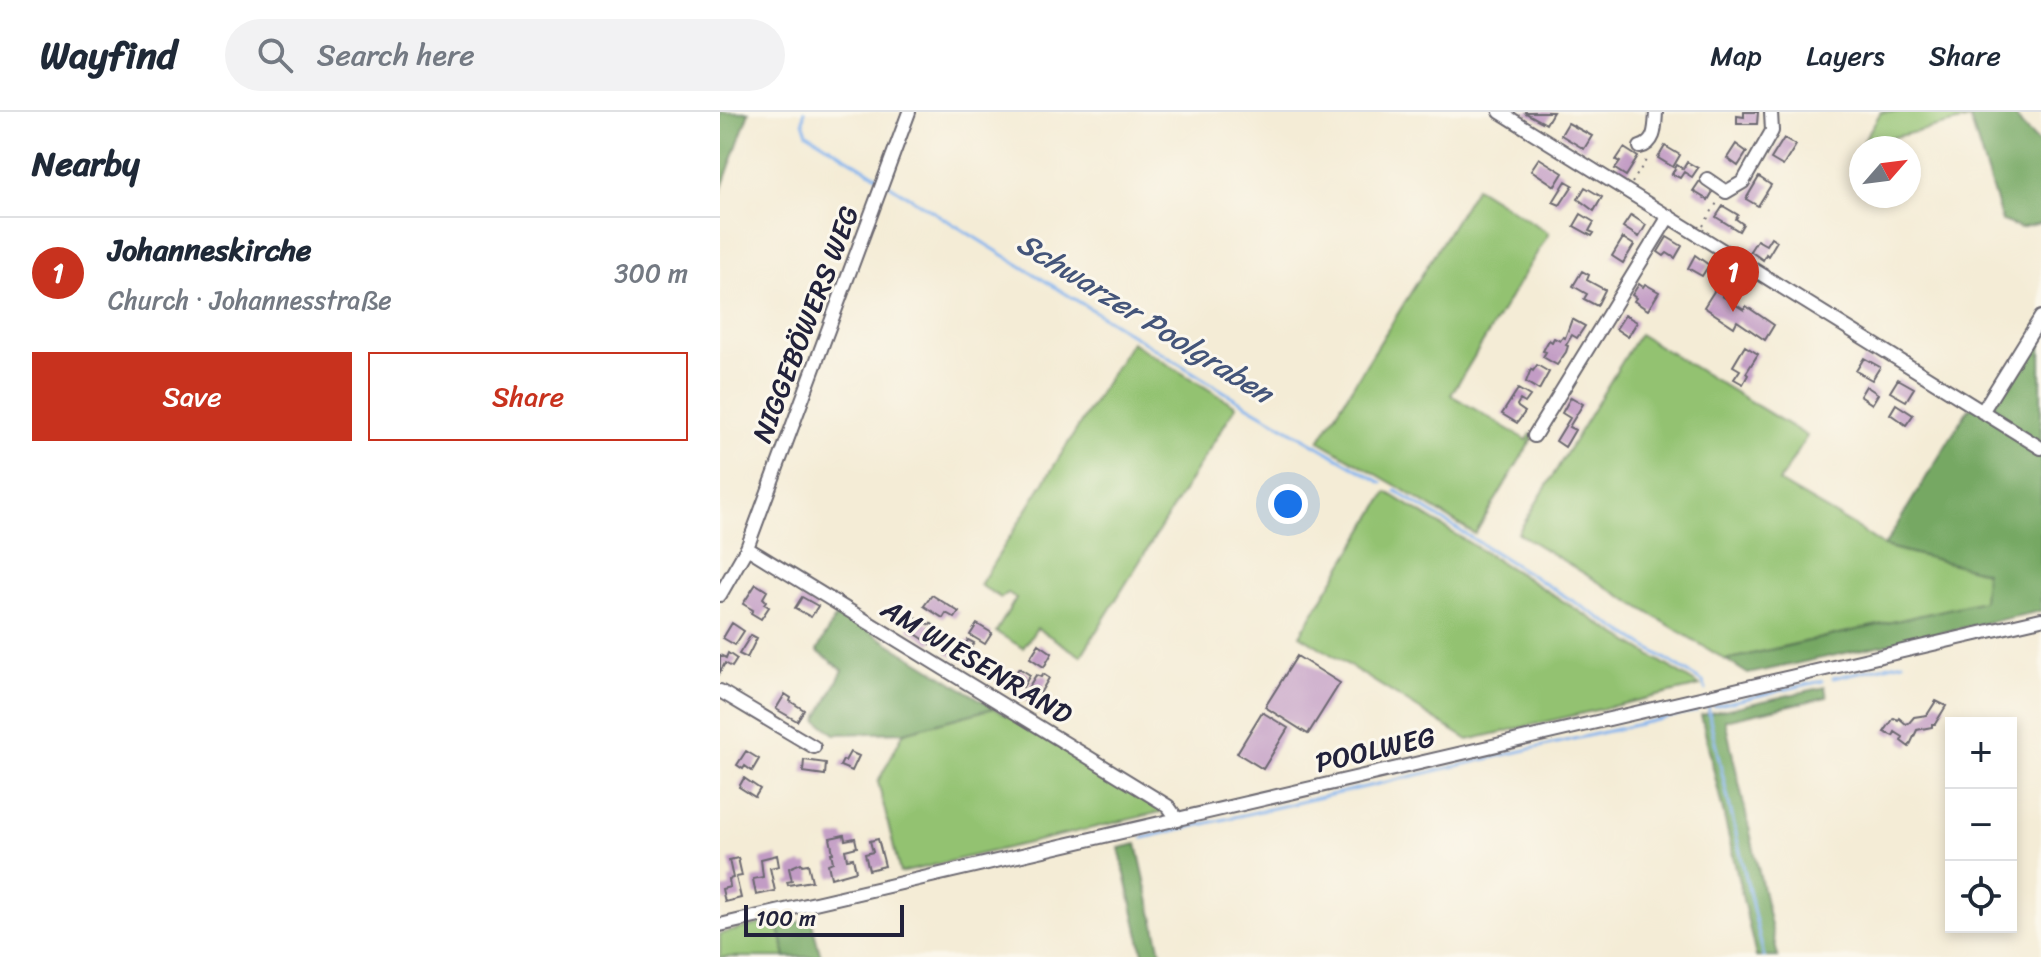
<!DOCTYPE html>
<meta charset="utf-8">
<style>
:root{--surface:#fff;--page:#f2f2f3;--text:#1f2937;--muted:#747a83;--line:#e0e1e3;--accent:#c8321e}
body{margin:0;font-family:Sriracha,sans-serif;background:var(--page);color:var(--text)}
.controls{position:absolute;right:24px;bottom:24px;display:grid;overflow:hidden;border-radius:0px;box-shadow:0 4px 12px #0003}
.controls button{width:72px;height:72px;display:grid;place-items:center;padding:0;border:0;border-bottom:2px solid var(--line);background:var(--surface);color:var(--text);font:40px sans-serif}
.compass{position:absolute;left:1129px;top:24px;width:72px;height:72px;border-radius:50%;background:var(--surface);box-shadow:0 4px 12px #0003;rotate:62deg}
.scale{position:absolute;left:24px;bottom:20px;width:160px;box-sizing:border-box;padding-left:8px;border:4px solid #22223b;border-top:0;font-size:22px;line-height:28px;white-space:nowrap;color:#22223b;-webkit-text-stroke:6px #fbf7ec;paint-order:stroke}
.you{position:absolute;left:568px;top:392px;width:28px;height:28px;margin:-20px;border:6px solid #fff;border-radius:50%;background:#1a73e8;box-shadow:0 0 0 12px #1a73e833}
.badge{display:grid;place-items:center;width:52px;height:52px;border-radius:50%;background:var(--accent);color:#fff;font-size:26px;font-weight:700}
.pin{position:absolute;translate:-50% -66px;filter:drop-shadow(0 2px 4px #0008)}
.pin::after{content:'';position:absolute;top:42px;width:28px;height:24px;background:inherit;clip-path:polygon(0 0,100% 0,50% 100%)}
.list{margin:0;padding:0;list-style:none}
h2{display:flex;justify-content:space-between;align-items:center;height:104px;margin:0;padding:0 32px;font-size:34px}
h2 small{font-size:26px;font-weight:400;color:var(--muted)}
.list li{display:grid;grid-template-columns:52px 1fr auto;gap:24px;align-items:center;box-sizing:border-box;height:112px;padding:0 32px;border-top:2px solid var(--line)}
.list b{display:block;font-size:30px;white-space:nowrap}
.list p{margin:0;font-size:26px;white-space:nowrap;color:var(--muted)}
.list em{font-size:26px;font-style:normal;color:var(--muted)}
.actions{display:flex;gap:16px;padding:24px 32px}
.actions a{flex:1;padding:18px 0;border:2px solid var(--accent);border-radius:0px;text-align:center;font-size:28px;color:var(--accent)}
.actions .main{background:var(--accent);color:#fff}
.icon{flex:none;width:44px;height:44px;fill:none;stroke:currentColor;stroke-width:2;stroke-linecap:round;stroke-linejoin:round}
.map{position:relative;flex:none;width:1321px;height:845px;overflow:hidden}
header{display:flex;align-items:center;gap:48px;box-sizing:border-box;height:112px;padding:0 40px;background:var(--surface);border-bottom:2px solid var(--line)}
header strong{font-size:38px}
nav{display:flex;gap:44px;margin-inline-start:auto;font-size:28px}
.search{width:560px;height:72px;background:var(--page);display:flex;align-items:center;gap:20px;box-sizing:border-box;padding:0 28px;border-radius:44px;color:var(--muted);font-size:30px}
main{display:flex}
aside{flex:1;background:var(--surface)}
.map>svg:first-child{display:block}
.green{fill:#93c271;stroke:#5a7256;stroke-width:2}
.forest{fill:#76a863;stroke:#4c654f;stroke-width:2}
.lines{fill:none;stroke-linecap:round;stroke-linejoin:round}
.stream{stroke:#82b3ee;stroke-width:3}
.building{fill:#c29cc5}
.minor-casing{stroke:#6c6971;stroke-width:16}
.path{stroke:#6c6971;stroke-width:2;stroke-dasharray:2 6;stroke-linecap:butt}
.minor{stroke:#fff;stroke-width:12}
.labels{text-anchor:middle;stroke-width:6;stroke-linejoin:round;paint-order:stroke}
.street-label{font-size:28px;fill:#22223b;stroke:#fbf7ec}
.water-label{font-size:30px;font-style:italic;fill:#44557a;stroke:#fbf7ec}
</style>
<header>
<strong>Wayfind</strong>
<div class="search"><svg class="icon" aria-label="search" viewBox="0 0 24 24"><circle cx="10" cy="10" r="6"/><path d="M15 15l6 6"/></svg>Search here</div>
<nav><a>Map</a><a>Layers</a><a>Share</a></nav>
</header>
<main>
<aside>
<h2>Nearby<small></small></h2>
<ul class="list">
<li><span class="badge">1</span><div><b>Johanneskirche</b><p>Church · Johannesstraße</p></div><em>300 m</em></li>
</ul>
<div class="actions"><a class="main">Save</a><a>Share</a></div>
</aside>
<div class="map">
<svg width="1321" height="845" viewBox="0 0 1321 845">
<rect width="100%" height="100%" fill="#fbf7ec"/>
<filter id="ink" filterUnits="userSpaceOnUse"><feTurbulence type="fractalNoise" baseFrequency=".0125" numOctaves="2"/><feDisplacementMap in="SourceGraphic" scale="16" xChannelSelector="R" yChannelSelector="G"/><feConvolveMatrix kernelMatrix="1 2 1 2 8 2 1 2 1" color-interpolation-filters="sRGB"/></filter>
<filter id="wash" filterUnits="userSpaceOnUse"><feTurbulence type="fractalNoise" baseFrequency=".006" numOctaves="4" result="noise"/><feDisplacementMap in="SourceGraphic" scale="32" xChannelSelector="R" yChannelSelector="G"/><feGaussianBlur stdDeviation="1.8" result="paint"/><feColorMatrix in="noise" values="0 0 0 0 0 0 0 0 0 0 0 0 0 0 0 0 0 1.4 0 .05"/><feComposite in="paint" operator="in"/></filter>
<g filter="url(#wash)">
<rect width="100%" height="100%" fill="#f4ecd6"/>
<path class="green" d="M1161,0H1248L1250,7L1141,33Z
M756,75L829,121L731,283L807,328L811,322L814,324L755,422L675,373L599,329Z
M919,222L1087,324L1059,370L1136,415L1164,434L1266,460L1264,489L1006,548L798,421Z
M411,230L516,294L361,544L317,516L303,536L276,520L296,486L288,481L281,486L260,473Z
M667,380L980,574L748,628L580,523Z
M274,596L442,695L441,700L180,761L158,670L184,620Z
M57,808L66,845H0V822Z"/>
<path class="forest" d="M0,0H29L0,81Z
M1248,0H1293L1302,14L1321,33V111L1300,116L1282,109Z
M1321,218V499L1028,562L1006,548L1263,489L1265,460L1164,434L1249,296L1274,292Z
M118,500L274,596L184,620L115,622L97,608L123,558L97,539Z
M1105,575L1107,585L1005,608L1058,845H1036L981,603Z
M417,732L442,845H424L399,736Z
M57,808L92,811L101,845H66Z"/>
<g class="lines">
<path class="stream" d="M84,0L83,10L87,21L160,66
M170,73L516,287L662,371
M676,379L983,570L986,578
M1113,566L1183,550
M988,592L990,608L1044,845
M994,594L1102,569
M423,726L976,599"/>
</g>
<g id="blocks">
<path class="building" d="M804,0H833L826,12Z
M1024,0H1038L1037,12H1017V4L1024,5Z
M848,11L872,24L864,37L841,23Z
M1064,26L1076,33L1063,54L1051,47Z
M1016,32L1027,40L1018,54L1007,46Z
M945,34L960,43L953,55L938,46Z
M904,36L918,45L906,64L895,57L900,50L896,48Z
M819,46L843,61L835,74L811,58Z
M967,50L978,56L972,65L964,60L960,66L952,62L957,53L963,57Z
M1039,65L1051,73L1038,94L1026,87Z
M981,67L995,76L988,88L973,79Z
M846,69L853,73L840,93L833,90Z
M865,75L882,85L874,99L858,87Z
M1003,94L1018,103L1016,107L1023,112L1019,119L996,105Z
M861,102L874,110L869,119L874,121L872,124L854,114Z
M911,103L926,113L919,125L903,115Z
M947,125L962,134L955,146L947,141L944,144L938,140Z
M1051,125L1057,129L1048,144L1046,142L1043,148L1030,139L1037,128L1046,133Z
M903,126L914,133L903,151L892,144Z
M975,143L989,153L982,164L968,156Z
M862,159L869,163L867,168L885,178L877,194L864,187L867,182L853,174Z
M919,172L923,175L925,172L939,180L928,198L914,189L916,186L912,183Z
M998,173L1006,178L1002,184L1024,198L1026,194L1054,213L1045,228L1017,209L1014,215L984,195Z
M905,203L917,210L908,225L896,217Z
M852,207L865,214L857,226L852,223L846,233L848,234L846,240L837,253L823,245L826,240L823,239L829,228L832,230L834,226L840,229L843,225L845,226Z
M1025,234L1038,242L1026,261L1028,263L1023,272L1014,267L1020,258L1013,254Z
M1144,246L1160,255L1152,268L1136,259Z
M817,253L829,260L819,278L806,270L811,257L813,259Z
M1178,267L1194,276L1186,289L1170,280Z
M1146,274L1158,282L1152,292L1140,284Z
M798,277L810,284L805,291L800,288L797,293L798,295L805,300L797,311L782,302Z
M851,285L863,292L849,315L855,318L845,335L836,329L850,306L842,301Z
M1176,292L1193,303L1186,313L1170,302Z
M36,472L47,479L43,486L46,489L44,492L49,495L41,507L31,501L33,498L23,492Z
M212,483L239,500L235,506L226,501L223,506L204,494Z
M82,485L98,494L91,505L75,496Z
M195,505L210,513L211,511L219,519L211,532L188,517Z
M12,511L24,519L15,533L3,526Z
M257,512L272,521L265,532L250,523Z
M31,523L37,526L27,546L19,542Z
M248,528L254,531L243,550L227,541L235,529L244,534Z
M319,532L332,541L324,555L310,546Z
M8,541L17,547L12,555L5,551L0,560V543L6,546Z
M577,544L620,571L588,622L545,595Z
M265,547L280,556L272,567L267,564L266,566L258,558Z
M299,556L310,563L303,575L292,567Z
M323,562L329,566L313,593L302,586L316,563L321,565Z
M65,582L71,586L70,589L84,598L77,609L56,597Z
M1216,589L1226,594L1215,612H1212V615L1197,618L1189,635L1181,629L1183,625L1175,620L1173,624L1164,620L1174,606L1178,608L1179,606L1186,612L1189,611L1194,605L1207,603Z
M542,600L568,616L543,657L517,641Z
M26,639L39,647L32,659L25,654L23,657L17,653Z
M130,640L139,644L132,659L120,654L123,648L125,649Z
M84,648L106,651L105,663L83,660Z
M24,666L40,677L35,685L19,675Z
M124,723L125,728L135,726L137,735L125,738L127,747L133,746L136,759L111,766L108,752L113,750L111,741H113L110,726Z
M158,727L165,754L149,758L145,742L153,740L150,729Z
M57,743L59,754L50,756L55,779L36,783L33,767L43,765L41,747Z
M18,746L22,764L16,765L21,786L5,790L2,777L10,775L9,767L13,766L9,748Z
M81,751L82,753L88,752L92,769L68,773L67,770L72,769L69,756Z"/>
</g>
</g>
<g filter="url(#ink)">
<use href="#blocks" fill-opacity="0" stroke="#6c6971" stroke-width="2"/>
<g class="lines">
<defs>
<path id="minor" d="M780,0L1321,336
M920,35C936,31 935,15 936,0
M987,67L1006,80L1023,70L1052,19L1051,0
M1262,300L1321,205
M814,324L949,104
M27,436L448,694L458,708
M0,483L27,436L189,0
M0,579L94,635
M0,813L1321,507"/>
</defs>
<use href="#minor" class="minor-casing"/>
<path class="path" d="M912,71L928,45
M983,114L998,89"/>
<use href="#minor" class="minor"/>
</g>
</g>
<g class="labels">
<g class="street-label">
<text transform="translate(85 212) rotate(-69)" y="10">NIGGEBÖWERS WEG</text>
<text transform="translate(257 549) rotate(31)" y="10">AM WIESENRAND</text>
<text transform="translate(655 637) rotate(-13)" y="10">POOLWEG</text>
</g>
<g class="water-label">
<text transform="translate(425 206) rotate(32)" y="10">Schwarzer Poolgraben</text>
</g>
</g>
</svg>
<div class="controls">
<button>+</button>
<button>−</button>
<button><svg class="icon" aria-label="locate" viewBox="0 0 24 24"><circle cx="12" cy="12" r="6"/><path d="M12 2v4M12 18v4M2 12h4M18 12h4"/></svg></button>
</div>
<svg class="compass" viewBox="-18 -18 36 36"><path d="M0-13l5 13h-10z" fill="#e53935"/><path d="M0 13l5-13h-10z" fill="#747a83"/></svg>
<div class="scale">100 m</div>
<div class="you"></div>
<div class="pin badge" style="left:1013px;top:200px">1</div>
</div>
</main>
